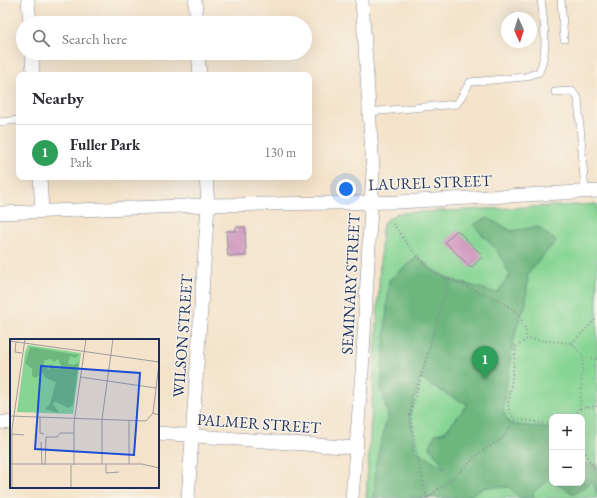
<!DOCTYPE html>
<meta charset="utf-8">
<style>
:root{--surface:#fff;--page:#f2f2f3;--text:#2b2b33;--muted:#7c7c81;--line:#e1e1e2;--accent:#1f6fb2}
body{margin:0;font-family:"EB Garamond",serif;background:var(--page);color:var(--text)}
.controls{position:absolute;right:12px;bottom:12px;display:grid;overflow:hidden;border-radius:8px;box-shadow:0 4px 16px #0002}
.controls button{width:36px;height:36px;display:grid;place-items:center;padding:0;border:0;border-bottom:1px solid var(--line);background:var(--surface);color:var(--text);font:20px sans-serif}
.compass{position:absolute;left:501px;top:12px;width:36px;height:36px;border-radius:50%;background:var(--surface);box-shadow:0 4px 16px #0002;rotate:176deg}
.you{position:absolute;left:346px;top:189px;width:14px;height:14px;margin:-10px;border:3px solid #fff;border-radius:50%;background:#1a73e8;box-shadow:0 0 0 6px #1a73e833}
.badge{display:grid;place-items:center;width:26px;height:26px;border-radius:50%;background:var(--accent);color:#fff;font-size:13px;font-weight:700}
.pin{position:absolute;translate:-50% -33px;filter:drop-shadow(0 1px 2px #0008)}
.pin::after{content:'';position:absolute;top:21px;width:14px;height:12px;background:inherit;clip-path:polygon(0 0,100% 0,50% 100%)}
.list{margin:0;padding:0;list-style:none}
h2{display:flex;justify-content:space-between;align-items:center;height:52px;margin:0;padding:0 16px;font-size:17px}
h2 small{font-size:13px;font-weight:400;color:var(--muted)}
.list li{display:grid;grid-template-columns:26px 1fr auto;gap:12px;align-items:center;box-sizing:border-box;height:56px;padding:0 16px;border-top:1px solid var(--line)}
.list b{display:block;font-size:15px;white-space:nowrap}
.list p{margin:0;font-size:13px;white-space:nowrap;color:var(--muted)}
.list em{font-size:13px;font-style:normal;color:var(--muted)}
.icon{flex:none;width:22px;height:22px;fill:none;stroke:currentColor;stroke-width:2;stroke-linecap:round;stroke-linejoin:round}
.map{position:relative;flex:none;width:597px;height:498px;overflow:hidden}
.search{position:absolute;background:var(--surface);box-shadow:0 4px 16px #0002;left:16px;top:16px;width:296px;height:44px;display:flex;align-items:center;gap:10px;box-sizing:border-box;padding:0 14px;border-radius:22px;color:var(--muted);font-size:15px}
.panel{position:absolute;background:var(--surface);box-shadow:0 4px 16px #0002;left:16px;top:72px;width:296px;height:108px;border-radius:8px}
.map>svg:first-child{display:block}
.green{fill:#87d594;stroke:#518279;fill-rule:evenodd}
.forest{fill:#6db67e;stroke:#44726e;fill-rule:evenodd}
.building{fill:#cc90bb}
.lines{fill:none;stroke-linecap:round;stroke-linejoin:round}
.service-casing{stroke:#888994;stroke-width:8}
.minor-casing{stroke:#888994;stroke-width:14}
.path{stroke:#888994;stroke-width:2;stroke-dasharray:1 3;stroke-linecap:butt}
.service{stroke:#fff;stroke-width:7}
.minor{stroke:#fff;stroke-width:13}
.labels{text-anchor:middle;stroke-width:3;stroke-linejoin:round;paint-order:stroke}
.street-label{font-size:16px;fill:#1b2f5e;stroke:#f7f3e8}
.inset-road{fill:none;stroke:#9d9b9f;stroke-width:1}
.view{fill:#1d4ed8;fill-opacity:0.15;stroke:#1d4ed8;stroke-width:2}
.inset-edge{fill:none;stroke:#1b2f5e;stroke-width:2}
</style>
<div class="map">
<svg width="597" height="498" viewBox="0 0 597 498">
<rect width="100%" height="100%" fill="#f7f3e8"/>
<filter id="ink" filterUnits="userSpaceOnUse"><feTurbulence type="fractalNoise" baseFrequency=".025" numOctaves="2"/><feDisplacementMap in="SourceGraphic" scale="8" xChannelSelector="R" yChannelSelector="G"/><feConvolveMatrix kernelMatrix="1 2 1 2 8 2 1 2 1" color-interpolation-filters="sRGB"/></filter>
<filter id="wash" filterUnits="userSpaceOnUse"><feTurbulence type="fractalNoise" baseFrequency=".012" numOctaves="4" result="noise"/><feDisplacementMap in="SourceGraphic" scale="16" xChannelSelector="R" yChannelSelector="G"/><feGaussianBlur stdDeviation="0.9" result="paint"/><feColorMatrix in="noise" values="0 0 0 0 0 0 0 0 0 0 0 0 0 0 0 0 0 1.4 0 .05"/><feComposite in="paint" operator="in"/></filter>
<g filter="url(#wash)">
<rect width="100%" height="100%" fill="#f4e3ca"/>
<path class="green" d="M597,204V498H366L376,341L382,229L384,222L397,213ZM552,417H582V483H552Z"/>
<path class="forest" d="M487,218L512,231L538,227L556,241L528,273L526,303L517,325L513,344L503,411L510,424L552,429V480L550,479L533,492L534,498H520L509,487H486L467,497L468,498H374L376,463L388,415L381,388L389,280L418,256L433,271L449,279L497,293L510,275L497,250L473,225ZM420,378L450,396L468,404L445,432L435,434L430,447L446,469L416,451L410,415Z
M582,463L592,466L597,463V495L593,481L574,494L556,483H582Z"/>
<g id="blocks">
<path class="building" d="M236,227H245L246,256H228L226,231H236Z
M457,230L483,256L471,268L445,242Z"/>
</g>
</g>
<g filter="url(#ink)">
<use href="#blocks" fill-opacity="0" stroke="#888994" stroke-width="1"/>
<g class="lines">
<defs>
<path id="service" d="M561,0L564,39
M555,92L572,91L578,98L585,192
M369,112L457,104L470,82L525,77L539,72C549,49 544,24 541,0
M0,122L19,120"/>
<path id="minor" d="M28,0L30,23
M195,0L197,23
M32,53L33,75
M198,53L200,75
M40,177L42,211
M0,213L208,205L398,202L597,191
M0,422L11,423
M158,433L357,448
M188,498L208,205L206,177
M352,498L362,372L373,170L362,0"/>
</defs>
<use href="#service" class="service-casing"/>
<use href="#minor" class="minor-casing"/>
<path class="path" d="M393,224C405,240 416,258 433,270C455,287 512,297 522,321C525,326 526,333 527,339
M572,343L597,318
M583,357L597,359
M580,408L597,406
M552,424L516,419L511,415L508,408L516,347L527,339L572,343L583,357L580,408L575,417
M582,446L592,466L597,470
M428,497L453,478L481,452L503,438L516,419
M427,498L416,451L410,415L449,279"/>
<use href="#service" class="service"/>
<use href="#minor" class="minor"/>
</g>
</g>
<g class="labels">
<g class="street-label">
<text transform="translate(430 182) rotate(-2)" y="6">LAUREL STREET</text>
<text transform="translate(350 284) rotate(-87)" y="6">SEMINARY STREET</text>
<text transform="translate(182 336) rotate(-86)" y="6">WILSON STREET</text>
<text transform="translate(259 423) rotate(4)" y="6">PALMER STREET</text>
</g>
</g>
<g transform="translate(10 339)">
<rect width="149" height="149" fill="#f4e3ca"/>
<path d="M18,6L71,14L63,75L7,73L15,13Z" fill="#87d594"/>
<path d="M20,8L69,16L65,19L60,17L58,25L64,26L69,23L63,66L58,69L45,62L43,65L49,74L35,70L40,65L46,43L36,39L32,33L26,39L22,37V30L15,24ZM41,20L44,23L48,20L52,29L46,30L41,25L39,31L35,28L32,30L35,21Z" fill="#6db67e" fill-rule="evenodd"/>
<path class="inset-road" d="M0,2L149,23M6,3L5,13L12,14M70,38L146,49M143,74L149,25M0,77L136,82L143,74L149,76M30,78V94L34,95M2,95L14,96M31,103L32,126M0,125H132L149,129M92,125V80L103,0M96,125V134L109,133M119,125V81M35,126L36,98H47L50,94H64M64,126V84L76,0M2,149V90L15,0M61,149V126"/>
<path class="view" d="M31,27L130,34L124,116L25,110Z"/>
<rect width="149" height="149" class="inset-edge"/>
</g>
</svg>
<div class="controls">
<button>+</button>
<button>−</button>
</div>
<svg class="compass" viewBox="-18 -18 36 36"><path d="M0-13l5 13h-10z" fill="#e53935"/><path d="M0 13l5-13h-10z" fill="#7c7c81"/></svg>
<div class="you"></div>
<div class="pin badge" style="left:485px;top:379px;background:#2e9e5b">1</div>
<div class="search"><svg class="icon" aria-label="search" viewBox="0 0 24 24"><circle cx="10" cy="10" r="6"/><path d="M15 15l6 6"/></svg>Search here</div>
<section class="panel">
<h2>Nearby<small></small></h2>
<ul class="list">
<li><span class="badge" style="background:#2e9e5b">1</span><div><b>Fuller Park</b><p>Park</p></div><em>130 m</em></li>
</ul>
</section>
</div>
